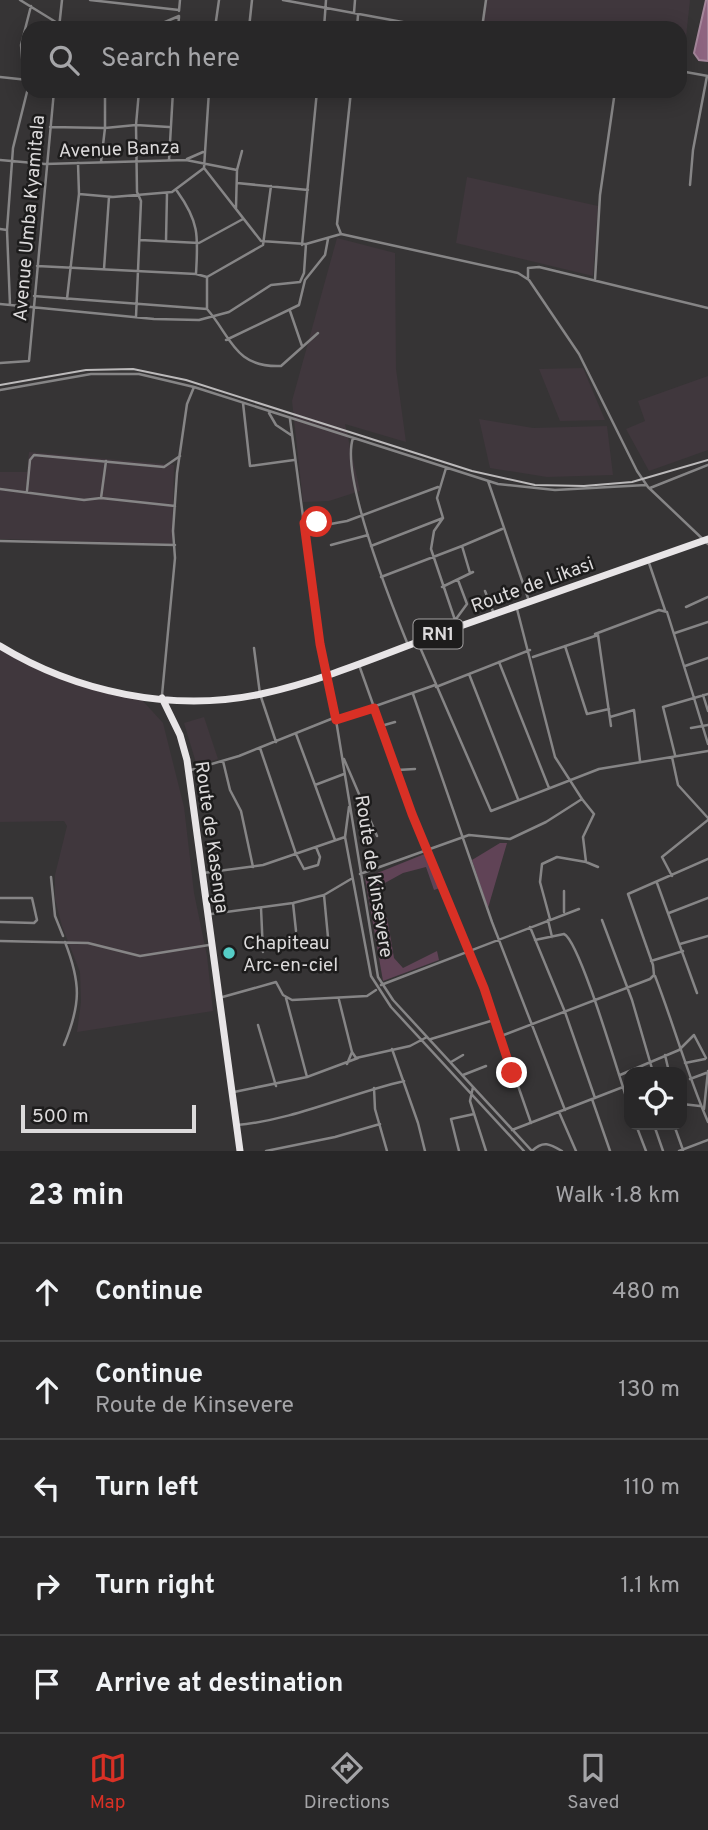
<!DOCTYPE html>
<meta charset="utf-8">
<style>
:root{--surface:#282728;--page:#343334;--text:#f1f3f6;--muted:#a5a5a8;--line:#444445;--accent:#d93025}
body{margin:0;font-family:Overpass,sans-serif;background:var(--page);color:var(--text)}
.controls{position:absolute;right:21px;bottom:21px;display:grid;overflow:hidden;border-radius:14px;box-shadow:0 4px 18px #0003}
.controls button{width:63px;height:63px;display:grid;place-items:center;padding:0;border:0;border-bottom:2px solid var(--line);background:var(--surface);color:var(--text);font:35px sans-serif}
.scale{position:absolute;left:21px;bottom:18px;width:175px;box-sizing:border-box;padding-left:7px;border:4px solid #dcdadb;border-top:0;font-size:19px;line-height:24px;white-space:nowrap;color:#dcdadb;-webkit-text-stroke:5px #1d1c1c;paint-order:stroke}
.stop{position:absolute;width:21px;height:21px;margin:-16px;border:5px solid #d93025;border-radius:50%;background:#fff}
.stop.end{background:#d93025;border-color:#fff;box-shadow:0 2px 7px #0008}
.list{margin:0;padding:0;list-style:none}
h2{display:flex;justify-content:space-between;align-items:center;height:91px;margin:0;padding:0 28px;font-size:30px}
h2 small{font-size:23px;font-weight:400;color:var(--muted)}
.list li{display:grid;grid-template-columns:46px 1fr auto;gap:21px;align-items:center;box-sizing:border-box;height:98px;padding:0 28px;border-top:2px solid var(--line)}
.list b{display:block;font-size:26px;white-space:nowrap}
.list p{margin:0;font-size:23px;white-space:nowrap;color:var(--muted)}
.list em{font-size:23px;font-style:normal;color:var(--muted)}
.icon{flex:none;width:38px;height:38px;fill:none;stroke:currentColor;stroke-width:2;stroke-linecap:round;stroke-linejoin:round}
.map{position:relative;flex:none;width:708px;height:1151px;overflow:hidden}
.search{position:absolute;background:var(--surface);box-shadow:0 4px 18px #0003;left:21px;right:21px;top:21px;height:77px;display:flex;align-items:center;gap:18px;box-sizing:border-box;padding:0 24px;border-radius:21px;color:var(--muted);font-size:26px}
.sheet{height:581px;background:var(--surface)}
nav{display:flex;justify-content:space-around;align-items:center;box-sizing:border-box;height:98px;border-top:2px solid var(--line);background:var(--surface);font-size:19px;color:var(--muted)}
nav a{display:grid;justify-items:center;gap:4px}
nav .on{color:var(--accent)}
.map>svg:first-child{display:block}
.built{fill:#40373d}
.green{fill:#604356}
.water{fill:#8e6480;stroke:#a5879b;stroke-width:2}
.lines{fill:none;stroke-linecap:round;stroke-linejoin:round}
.minor{stroke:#868586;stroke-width:2.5}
.trunk{stroke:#e8e5e7;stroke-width:7}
.rail{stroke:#bcbabb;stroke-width:2}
.route{stroke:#d93025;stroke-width:9}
.poi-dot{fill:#55cdc6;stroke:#1d1c1c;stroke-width:2.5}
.labels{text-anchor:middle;stroke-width:5;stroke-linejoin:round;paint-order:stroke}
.shield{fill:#1d1c1c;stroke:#a3a1a2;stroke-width:2}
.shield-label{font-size:18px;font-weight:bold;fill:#dcdadb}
.street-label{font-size:19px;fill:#dcdadb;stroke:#1d1c1c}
.poi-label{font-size:19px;fill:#dcdadb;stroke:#1d1c1c;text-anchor:start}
</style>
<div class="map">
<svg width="708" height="1151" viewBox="0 0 708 1151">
<rect width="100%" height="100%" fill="#363435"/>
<path class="built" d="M487,0H690L683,65L680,64V28H482Z
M467,177L598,206L593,276L456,243Z
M337,238L395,253L396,369L406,442L345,424L360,491L329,501L303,502L292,401Z
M583,368L605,420L560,421L539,369Z
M708,376V450L649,471L626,429L645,421L638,401Z
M479,419L533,428L607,426L613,475L547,477L490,468Z
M29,452L174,465L172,544L0,539V472H27Z
M0,648L25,664L142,700L163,723L184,807L194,893L207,956L213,1011L77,1032L81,1002L80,972L62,926L55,899V875L67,826L64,821L0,822Z
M204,717L218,759L197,766L184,723Z"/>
<path class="green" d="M500,843H507L488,908L472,860Z
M427,853L440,888L434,890L426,867L403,873L383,884L378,900V918L387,917L394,958L403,968L437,951L439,960L383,981L365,878Z"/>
<path class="water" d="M706,0H708V61L699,60L694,53Z"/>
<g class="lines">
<path class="minor" d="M20,0L59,24
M90,0L179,10
M283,0L435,28
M179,11L180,0
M354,13L355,0
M59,28L62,0
M151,28L179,16
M178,28L179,17
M215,28L219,0
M249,28L252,0
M324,28L326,0
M357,28L358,15
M482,28L486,0
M680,71L708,76
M0,77L28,80
M24,80L21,45L31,6
M174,91L209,92
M209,91L204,168L261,241L306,244
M257,91L272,94L280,91
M287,91L350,97
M351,91L337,224L341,234L518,273L529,280L579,354L637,471L648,487L708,544
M50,127L105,128V91
M187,159L203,152
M0,160L45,164L186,160L237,170
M169,160L173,91
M101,162L105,128L136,125L139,91
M237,183L308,190
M690,185L693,150L707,76
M177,191C200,223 198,237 196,274L207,277V309C231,336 234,368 281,366L318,333
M79,194L113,197L172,192L204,168
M236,208L237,170L242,151
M0,229L7,230
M140,240L199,243L243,219
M166,241L167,193
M302,245L317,91
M37,266L196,274
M104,269L109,197
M207,277L263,245L271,186
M528,278V268L539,267L708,308
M595,280L600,195L615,91
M34,296L207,309
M67,299L79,194L78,163
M0,304L154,319L199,320L229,312L271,285L300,282L304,273L306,244L341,234
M10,305L7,230L13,148L28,88
M290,311L302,346
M136,317L141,201L137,192L136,125L169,127
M226,340L299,305L305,280L325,255L328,239
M0,363L29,361L54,91
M0,390L91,374H139L194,387L498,484L555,490L646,485
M243,403L250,466L294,460
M269,413L276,425L291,435
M290,419L320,644L336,720L378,977L393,1000L532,1151C543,1140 550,1144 562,1151
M353,438C340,477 391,603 408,645
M446,468L437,498L443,518L434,531L431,549L457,626
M488,481L529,601
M650,488L708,465
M0,489L84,500L101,498L106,461
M27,491L30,460L34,455L164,467L180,456
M101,498L175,506
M304,523L325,525L347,521L438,487
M0,541L175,545
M331,545L368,535
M371,546L443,518
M649,563L665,610
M470,573L462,546L502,529
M381,577L462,546
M442,587L473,572
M485,591L494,614
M686,607L708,597
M517,609L555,757L582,799
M456,619L467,604L458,580
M675,633L708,622
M595,634L659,610L667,612L694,698L663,707L675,755
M419,645L491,811L599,769L708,751
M565,646L587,714L609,709
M254,648L260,694L276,742
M533,657L598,635L611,726
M499,662L549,788
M359,665L412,814L484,988L531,1123
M685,666L708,658
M469,674L518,799
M436,687L530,650
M413,694L492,922L565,1110
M708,694L694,698L708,744
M162,695L175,558L173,531L177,473L187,404L194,387
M703,695L708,711
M610,717L634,710L640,761
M336,720L435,685
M381,726L395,722
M691,728L708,725
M296,734L315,785L344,774
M260,748L296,854L304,869L318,865L320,857L316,847
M672,757L678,785L708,818
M344,759L377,836
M223,761L230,790L241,811L253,867
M191,770L239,756L336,717
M397,770L415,769
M315,785L335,840
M349,807L345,837L371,976L391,1007L524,1151
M586,862L598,867
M203,873L263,865L345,837
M360,874L469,835L510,839L546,822L582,799L594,814L583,837L586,862L557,857L542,864L540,882L550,919
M672,876L662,857L708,820
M51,877L55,916L63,936
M657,883L697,993
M564,891V912
M0,898H32L37,920L34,923L0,922
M293,903L296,931
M261,908L263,952
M669,913L708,898
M211,914L293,903L324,895
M548,920L552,937
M602,920L632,1000L653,1072
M530,927L565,1012L595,1098
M535,940L564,934C580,941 620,1080 629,1106
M0,941L88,943L140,956L209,945
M680,944L708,936
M302,947L329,948L324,895L351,879
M651,961L683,951
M655,976C674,1025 687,1074 708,1122
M381,985L579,909
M219,998L276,982L283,995L292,1000L367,996L376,990
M286,998L307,1077
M339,1000L352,1052L356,1058L410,1046L427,1037
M258,1025L276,1086
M501,1036L650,979L654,975L653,965L628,894L708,859
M431,1039L494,1020
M64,1045C81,1004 81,983 65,942
M392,1049L418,1123L425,1151
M665,1055L669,1072
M451,1062L463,1055
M685,1063L705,1059
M347,1064L352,1052
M463,1075L486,1066
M620,1075L679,1050L694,1035L706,1058
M690,1079L706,1073
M473,1087L470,1101L486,1151
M374,1088L375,1109L387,1151
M234,1092L307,1077L358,1058
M592,1099L610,1151
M682,1104L700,1106
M704,1109L708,1071
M559,1112L576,1151
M237,1125C294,1120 348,1094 404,1081
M636,1125L646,1151
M654,1125L663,1151
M674,1125L683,1150
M512,1130L623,1087
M266,1151L335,1137L380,1124
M459,1151L451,1119L474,1114
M679,1151L708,1140"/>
<path class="trunk" d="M0,646C75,692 173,713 261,694C326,680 389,652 452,629C537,599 623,569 708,539
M162,698L180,735L187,760L240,1151"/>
<path class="rail" d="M0,385L86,370L133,369L186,380L472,471L535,485L584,486L632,482L708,460"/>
</g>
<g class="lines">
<path class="route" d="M317,522L304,523L320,644L336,720L374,708L412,814L484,988L512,1073"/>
</g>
<circle class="poi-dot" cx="229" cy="953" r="7"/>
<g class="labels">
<rect class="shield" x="413.5" y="619.5" width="49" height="29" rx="5"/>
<g class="shield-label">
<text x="438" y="640">RN1</text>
</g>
<g class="street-label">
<text transform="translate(119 148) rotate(-2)" y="7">Avenue Banza</text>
<text transform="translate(28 218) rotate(-85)" y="7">Avenue Umba Kyamitala</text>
<text transform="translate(532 584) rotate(-20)" y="7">Route de Likasi</text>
<text transform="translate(213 837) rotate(82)" y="7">Route de Kasenga</text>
<text transform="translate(375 876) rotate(81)" y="7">Route de Kinsevere</text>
</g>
<g class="poi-label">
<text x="243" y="949">Chapiteau<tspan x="243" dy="22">Arc-en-ciel</tspan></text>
</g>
</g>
</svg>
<div class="controls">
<button><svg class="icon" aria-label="locate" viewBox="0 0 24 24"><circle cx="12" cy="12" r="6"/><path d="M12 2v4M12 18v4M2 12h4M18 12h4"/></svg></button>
</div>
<div class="scale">500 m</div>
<div class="stop" style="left:317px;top:522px"></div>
<div class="stop end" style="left:512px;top:1073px"></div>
<div class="search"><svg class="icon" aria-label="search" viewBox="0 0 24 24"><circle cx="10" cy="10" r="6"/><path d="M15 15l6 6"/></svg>Search here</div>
</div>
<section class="sheet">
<h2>23 min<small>Walk · 1.8 km</small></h2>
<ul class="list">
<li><svg class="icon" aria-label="ahead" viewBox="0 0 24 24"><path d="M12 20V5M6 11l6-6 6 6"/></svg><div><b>Continue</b></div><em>480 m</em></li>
<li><svg class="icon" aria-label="ahead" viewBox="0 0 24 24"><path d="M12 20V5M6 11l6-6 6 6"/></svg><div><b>Continue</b><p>Route de Kinsevere</p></div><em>130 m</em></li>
<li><svg class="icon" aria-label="left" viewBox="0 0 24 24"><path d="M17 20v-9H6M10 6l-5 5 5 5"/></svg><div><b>Turn left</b></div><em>110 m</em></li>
<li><svg class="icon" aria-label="right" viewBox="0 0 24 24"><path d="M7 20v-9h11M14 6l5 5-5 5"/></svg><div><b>Turn right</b></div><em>1.1 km</em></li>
<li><svg class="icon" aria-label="arrive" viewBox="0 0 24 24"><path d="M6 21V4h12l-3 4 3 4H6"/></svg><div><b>Arrive at destination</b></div></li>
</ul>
</section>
<nav>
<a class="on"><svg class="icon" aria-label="map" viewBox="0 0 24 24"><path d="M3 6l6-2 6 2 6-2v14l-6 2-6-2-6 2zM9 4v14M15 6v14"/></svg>Map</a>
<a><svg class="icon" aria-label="directions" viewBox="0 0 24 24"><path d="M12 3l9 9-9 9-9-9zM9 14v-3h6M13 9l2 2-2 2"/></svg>Directions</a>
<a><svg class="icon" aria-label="saved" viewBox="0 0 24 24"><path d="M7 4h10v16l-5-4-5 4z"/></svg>Saved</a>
</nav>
